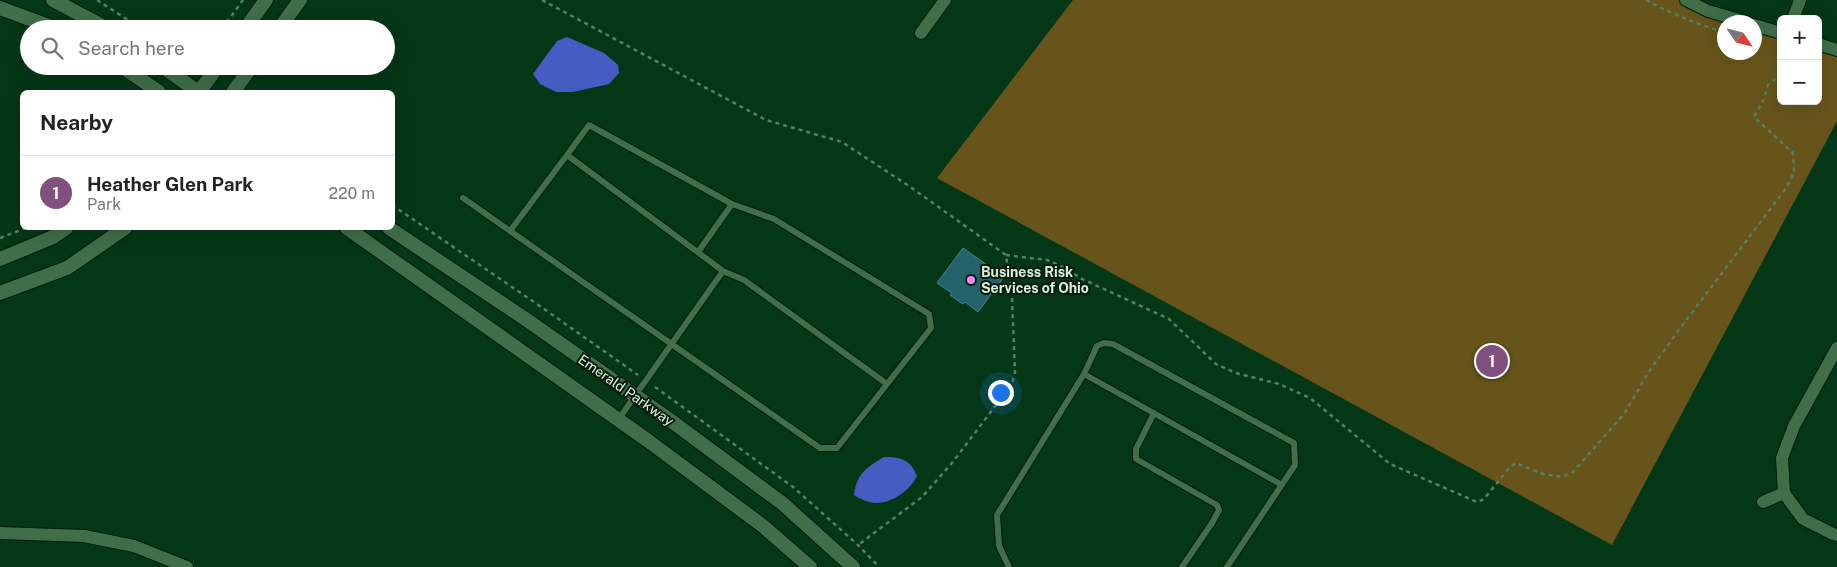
<!DOCTYPE html>
<meta charset="utf-8">
<style>
:root{--surface:#fff;--page:#f2f2f2;--text:#222;--muted:#767676;--line:#e0e0e0;--accent:#81507e}
body{margin:0;font-family:"Public Sans",sans-serif;background:var(--page);color:var(--text)}
.controls{position:absolute;right:15px;top:15px;display:grid;overflow:hidden;border-radius:8px;box-shadow:0 5px 20px #0002}
.controls button{width:45px;height:45px;display:grid;place-items:center;padding:0;border:0;border-bottom:1px solid var(--line);background:var(--surface);color:var(--text);font:25px sans-serif}
.compass{position:absolute;left:1717px;top:15px;width:45px;height:45px;border-radius:50%;background:var(--surface);box-shadow:0 5px 20px #0002;rotate:125deg}
.you{position:absolute;left:1000px;top:392px;width:18px;height:18px;margin:-12px;border:4px solid #fff;border-radius:50%;background:#1a73e8;box-shadow:0 0 0 8px #1a73e833}
.badge{display:grid;place-items:center;width:32px;height:32px;border-radius:50%;background:var(--accent);color:#fff;font-size:16px;font-weight:700}
.pin{position:absolute;translate:-50% -50%;border:2px solid #fff;box-shadow:0 1px 5px #0006}
.list{margin:0;padding:0;list-style:none}
h2{display:flex;justify-content:space-between;align-items:center;height:65px;margin:0;padding:0 20px;font-size:21px}
h2 small{font-size:16px;font-weight:400;color:var(--muted)}
.list li{display:grid;grid-template-columns:32px 1fr auto;gap:15px;align-items:center;box-sizing:border-box;height:75px;padding:0 20px;border-top:1px solid var(--line)}
.list b{display:block;font-size:19px;white-space:nowrap}
.list p{margin:0;font-size:16px;white-space:nowrap;color:var(--muted)}
.list em{font-size:16px;font-style:normal;color:var(--muted)}
.icon{flex:none;width:28px;height:28px;fill:none;stroke:currentColor;stroke-width:2;stroke-linecap:round;stroke-linejoin:round}
.map{position:relative;flex:none;width:1837px;height:567px;overflow:hidden}
.search{position:absolute;background:var(--surface);box-shadow:0 5px 20px #0002;left:20px;top:20px;width:375px;height:55px;display:flex;align-items:center;gap:12px;box-sizing:border-box;padding:0 18px;border-radius:28px;color:var(--muted);font-size:19px}
.panel{position:absolute;background:var(--surface);box-shadow:0 5px 20px #0002;left:20px;top:90px;width:375px;height:140px;border-radius:8px}
.map>svg:first-child{display:block}
.park{fill:#67541b}
.water{fill:#455dc3}
.building{fill:#23616b;stroke:#378692}
.lines{fill:none;stroke-linecap:round;stroke-linejoin:round}
.service-casing{stroke:#031b09;stroke-width:8}
.minor-casing{stroke:#031b09;stroke-width:14}
.secondary-casing{stroke:#031b09;stroke-width:16}
.path{stroke:#567f63;stroke-width:2.5;stroke-dasharray:4 4;stroke-linecap:butt}
.service{stroke:#3f6e49;stroke-width:6}
.minor{stroke:#3f6e49;stroke-width:12}
.secondary{stroke:#3f6e49;stroke-width:14}
.poi-dot{fill:#f689ee;stroke:#071a0b;stroke-width:2}
.labels{text-anchor:middle;stroke-width:4;stroke-linejoin:round;paint-order:stroke}
.poi-label{font-size:14px;font-weight:bold;fill:#d7f1db;stroke:#071a0b;text-anchor:start}
.street-label{font-size:14px;fill:#d7f1db;stroke:#071a0b}
</style>
<div class="map">
<svg width="1837" height="567" viewBox="0 0 1837 567">
<rect width="100%" height="100%" fill="#043716"/>
<path class="park" d="M1073,0H1686L1746,22H1724V52H1754L1755,25L1781,33V101H1818V44L1837,50V121L1612,545L937,178Z"/>
<path class="water" d="M567,37L604,53L618,65L619,73L609,84L573,92H556L540,84L533,74L557,41Z
M884,457C901,457 910,459 917,476C910,490 893,503 876,503C869,503 860,499 854,495C857,473 866,468 884,457Z"/>
<path class="building" d="M963,248L1004,277L978,312L965,302L963,304L950,295L952,293L937,283Z"/>
<g class="lines">
<defs>
<path id="service" d="M463,198L820,448H837L931,328L929,314L774,219L732,204L589,125L567,155L723,271C688,320 653,370 618,420
M510,231L567,155
M698,252L732,204
M723,271L744,280L887,384
M1084,374L1282,485
M1154,413L1136,449V459L1217,505L1219,510L1212,523L1182,567
M1009,567L999,546L997,515L1084,374L1097,346L1104,343L1113,344L1294,443L1295,465L1227,567"/>
<path id="minor" d="M1686,0L1708,11L1746,22
M1793,19L1800,0
M1754,25L1781,33
M921,33L945,0
M1818,44L1837,50
M1784,493L1782,458L1794,426L1837,348
M1784,493L1803,519L1833,534L1837,535
M1763,502L1784,493
M0,533L84,536L134,546L187,567"/>
<path id="secondary" d="M53,0L108,29
M0,8L57,29
M245,29L266,0
M279,29L300,0
M121,66L159,92
M162,66L198,92
M199,92L218,66
M233,92L252,66
M347,228L647,440L763,526L810,567
M389,228L524,318L674,423L782,503L853,567
M0,259L53,237L66,228
M0,293L67,268L125,228"/>
</defs>
<use href="#service" class="service-casing"/>
<use href="#minor" class="minor-casing"/>
<use href="#secondary" class="secondary-casing"/>
<path class="path" d="M97,0L142,29
M542,0L766,120L842,142L909,186L1006,255L1012,298L1015,372L1012,384L952,463L922,497L858,545
M1646,0C1671,14 1697,24 1724,32
M222,29L243,0
M392,205L547,311L638,375
M0,238L26,228
M1006,255L1047,260L1067,269L1080,278L1169,319L1216,364L1236,373L1279,384L1310,398L1390,464L1477,502L1484,499L1510,467L1516,463L1543,474L1562,477L1573,472L1624,414L1648,373L1678,331L1787,187L1794,172L1793,153L1754,117L1764,99L1768,85L1781,74
M655,387L793,487L858,545L879,567"/>
<use href="#service" class="service"/>
<use href="#minor" class="minor"/>
<use href="#secondary" class="secondary"/>
</g>
<circle class="poi-dot" cx="971" cy="280" r="5"/>
<g class="labels">
<g class="poi-label">
<text x="981" y="277">Business Risk<tspan x="981" dy="16">Services of Ohio</tspan></text>
</g>
<g class="street-label">
<text transform="translate(626 390) rotate(35)" y="5">Emerald Parkway</text>
</g>
</g>
</svg>
<div class="controls">
<button>+</button>
<button>−</button>
</div>
<svg class="compass" viewBox="-18 -18 36 36"><path d="M0-13l5 13h-10z" fill="#e53935"/><path d="M0 13l5-13h-10z" fill="#767676"/></svg>
<div class="you"></div>
<div class="pin badge" style="left:1492px;top:361px">1</div>
<div class="search"><svg class="icon" aria-label="search" viewBox="0 0 24 24"><circle cx="10" cy="10" r="6"/><path d="M15 15l6 6"/></svg>Search here</div>
<section class="panel">
<h2>Nearby<small></small></h2>
<ul class="list">
<li><span class="badge">1</span><div><b>Heather Glen Park</b><p>Park</p></div><em>220 m</em></li>
</ul>
</section>
</div>
